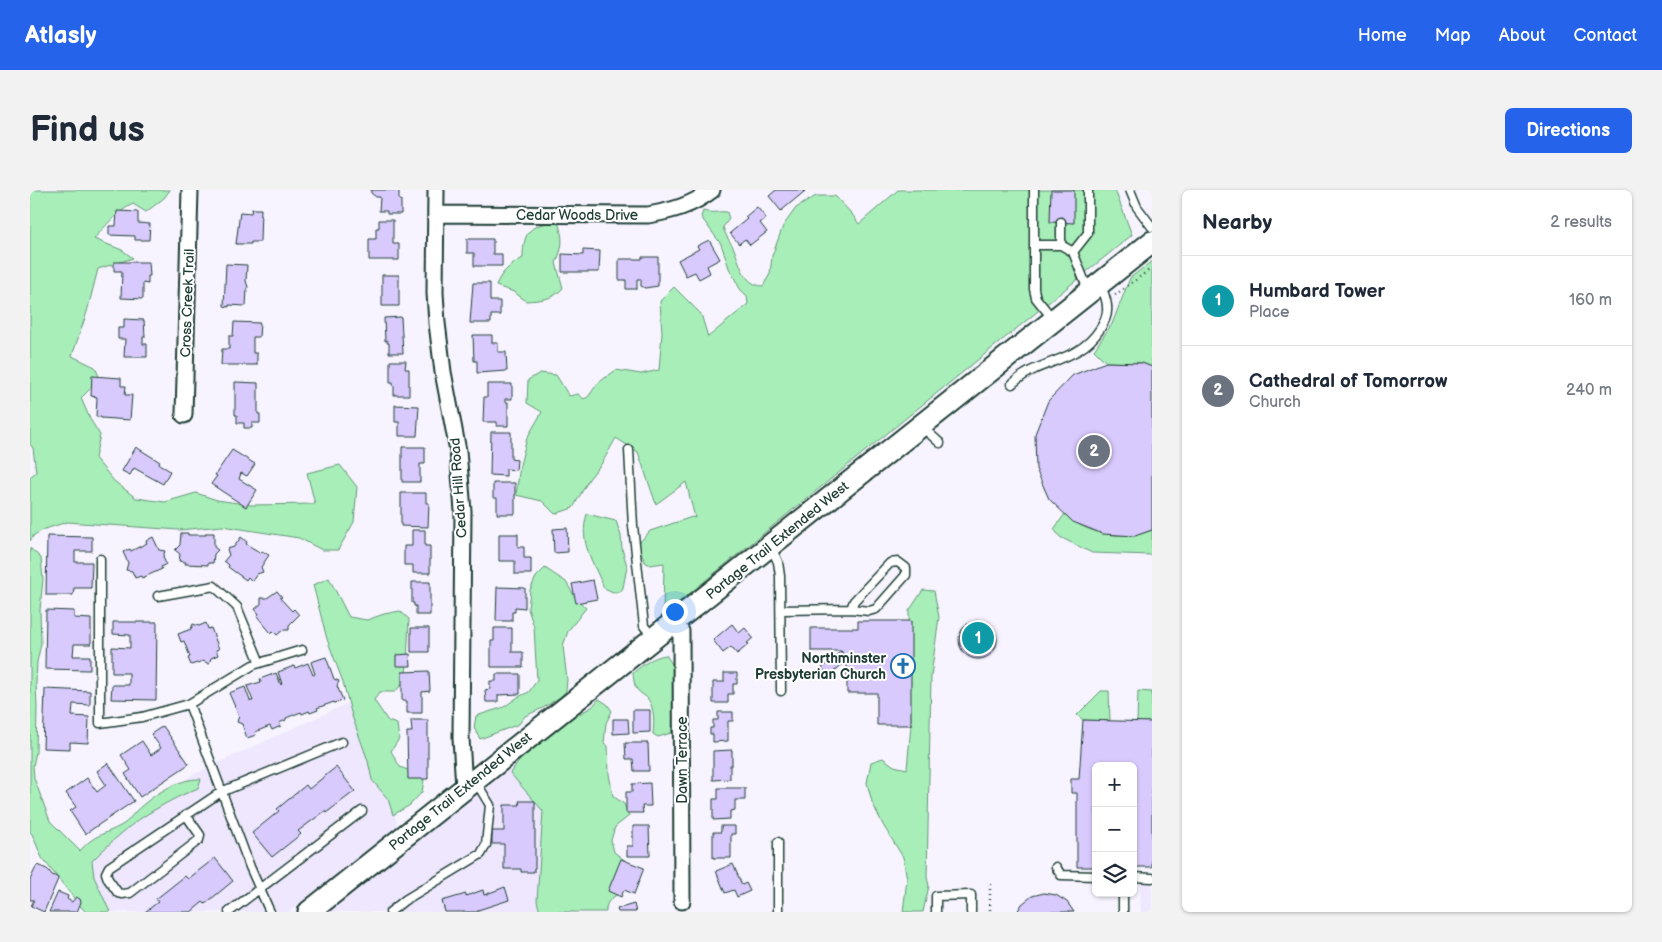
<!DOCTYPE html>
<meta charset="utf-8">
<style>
:root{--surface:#fff;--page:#f2f2f3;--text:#1f2937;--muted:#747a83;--line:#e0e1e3;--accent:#2563eb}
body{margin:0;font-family:"Balsamiq Sans",sans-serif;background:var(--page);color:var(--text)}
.controls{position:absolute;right:15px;bottom:15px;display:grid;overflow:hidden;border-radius:8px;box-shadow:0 1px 4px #0004}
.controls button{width:45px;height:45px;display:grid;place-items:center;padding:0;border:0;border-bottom:1px solid var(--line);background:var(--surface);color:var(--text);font:25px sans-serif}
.you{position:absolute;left:644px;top:421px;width:18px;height:18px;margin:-12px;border:4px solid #fff;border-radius:50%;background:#1a73e8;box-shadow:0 0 0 8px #1a73e833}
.badge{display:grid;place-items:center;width:32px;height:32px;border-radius:50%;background:var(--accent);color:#fff;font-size:16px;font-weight:700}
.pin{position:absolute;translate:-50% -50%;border:2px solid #fff;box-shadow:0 1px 5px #0006}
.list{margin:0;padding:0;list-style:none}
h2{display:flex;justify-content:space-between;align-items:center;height:65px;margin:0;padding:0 20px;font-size:21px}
h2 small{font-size:16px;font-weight:400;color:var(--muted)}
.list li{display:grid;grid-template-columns:32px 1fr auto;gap:15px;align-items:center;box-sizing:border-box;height:90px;padding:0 20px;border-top:1px solid var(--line)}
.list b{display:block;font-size:19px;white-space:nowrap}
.list p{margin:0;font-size:16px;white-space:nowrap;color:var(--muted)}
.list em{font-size:16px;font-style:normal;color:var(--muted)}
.icon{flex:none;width:28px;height:28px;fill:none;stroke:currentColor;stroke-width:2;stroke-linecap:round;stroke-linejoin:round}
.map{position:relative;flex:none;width:1122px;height:722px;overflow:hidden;border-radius:8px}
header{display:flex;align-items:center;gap:30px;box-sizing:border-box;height:70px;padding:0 25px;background:var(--accent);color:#fff}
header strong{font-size:24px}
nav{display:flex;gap:28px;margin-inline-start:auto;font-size:18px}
.intro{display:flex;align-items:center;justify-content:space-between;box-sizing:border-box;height:120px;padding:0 30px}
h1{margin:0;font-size:35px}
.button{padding:12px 22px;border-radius:8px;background:var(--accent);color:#fff;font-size:18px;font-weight:700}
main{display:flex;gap:30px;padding:0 30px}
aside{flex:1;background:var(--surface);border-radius:8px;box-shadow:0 1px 4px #0004}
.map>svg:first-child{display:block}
.built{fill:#eee7fe}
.green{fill:#a8eeb9;stroke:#649676}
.building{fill:#d9cafd;stroke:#1f3d34}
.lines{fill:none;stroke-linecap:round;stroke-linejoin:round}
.service-casing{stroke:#1f3d34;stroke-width:11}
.minor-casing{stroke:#1f3d34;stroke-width:19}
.secondary-casing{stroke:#1f3d34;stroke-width:25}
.path{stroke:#1f3d34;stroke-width:2.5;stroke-dasharray:1 4;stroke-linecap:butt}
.service{stroke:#fff;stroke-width:8}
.minor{stroke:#fff;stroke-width:15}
.secondary{stroke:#fff;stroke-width:21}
.labels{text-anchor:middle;stroke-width:4;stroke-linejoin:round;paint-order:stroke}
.street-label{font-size:14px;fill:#1f3d34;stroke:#fff}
.poi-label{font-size:14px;font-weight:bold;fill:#1f3d34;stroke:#fff;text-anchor:end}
</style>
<header>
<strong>Atlasly</strong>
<nav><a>Home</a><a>Map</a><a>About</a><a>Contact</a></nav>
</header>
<div class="intro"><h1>Find us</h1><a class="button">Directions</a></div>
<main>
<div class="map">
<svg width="1122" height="722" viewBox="0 0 1122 722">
<rect width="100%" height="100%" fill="#f7f4ff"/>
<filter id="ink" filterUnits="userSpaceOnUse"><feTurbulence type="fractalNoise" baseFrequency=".02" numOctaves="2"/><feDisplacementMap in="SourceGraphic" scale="10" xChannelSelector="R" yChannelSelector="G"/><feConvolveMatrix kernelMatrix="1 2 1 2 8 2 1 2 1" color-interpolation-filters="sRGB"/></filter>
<g filter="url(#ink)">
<path class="built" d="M329,508L368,637L259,722H68L34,679L162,585Z
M481,571L519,605L518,722H290Z
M1110,684H1122V722H1111Z"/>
<path class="green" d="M0,0H140L134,8L116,22L103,14C88,21 75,36 64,49L92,60L103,68L68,79L57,122L42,166L65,177L70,189L51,208L60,229L70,245L65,268L84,291L106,308L135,312L166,303L187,310L221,315L285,314L277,283L310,275L327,297L324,332L308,360H292L269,348L192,336L149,340L37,332L15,339L4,345L0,351V287L6,282L3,258L0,254Z
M868,0H1085L1102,45L633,425L634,373L620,375L615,372L608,354L620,341L662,327L665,328L656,292L626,314L608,262L586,248L572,273L559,289L543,318L525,324L512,311L486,305L490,275L497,248L512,222L497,213L498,190L510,183L526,185L539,206L548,204L554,209L558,207L568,193L586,180L611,184L629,180L632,143L630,111L644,97L671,124L678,147L718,114L717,106L710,99L699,78L691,54L671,27L673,21C683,24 688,21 697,22L699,29L693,37C695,44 698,49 702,55C710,70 712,95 733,96L740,84L742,66L753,36L766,18L786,6H805L822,24L829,34Z
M528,32C534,50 533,56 526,73L533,98C523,110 510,110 496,111L484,102L466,96C470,83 481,74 493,68C493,40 501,34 528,32Z
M1122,71V177L1112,173L1076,172L1064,160L1082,134L1100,88Z
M557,324L586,331L591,346L592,359L597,376L593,398L590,402H583L574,398C564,373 548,353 557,324Z
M1035,324C1052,341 1079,347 1103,345C1109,345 1116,342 1122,340V365L1062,363L1030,347L1024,339Z
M0,358L11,368L13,389L10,420L11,454L7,472L6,493L7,518L6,562L3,576L4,588L20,631L50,661C64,644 74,645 92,635C98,632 102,625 106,621C123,605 148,588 171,589L168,598C154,604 139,611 126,619C102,632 81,652 62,671L64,687L80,722H56L51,717L12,668L2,644L0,642Z
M515,378L536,392L545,407L556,418L538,441L533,456L537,490L536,501L530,507L513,518L495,526L489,534L450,549L444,538L446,526L474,517L488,507L499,502L507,490L504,437L498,419L500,400L506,387Z
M299,388L319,427L337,430L354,424L370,421L379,429L377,475L375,491L365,502H350L344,510L358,531L367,534L369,549L361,561L370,577L383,582L394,590L392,602L380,615L363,625L358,609L342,590L338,571L322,526L313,492L297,449L283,395Z
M893,400L904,401L909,427L901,486L897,687L899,696L893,722H873L877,689L873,667L853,635L842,612L837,593L841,572L853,568L864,576L877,579L881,535L879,421Z
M636,465L644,477L645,524L641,543L628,547L623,544C624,533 625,519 618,509C617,507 614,506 612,504C604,499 604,492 603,483C614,474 622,467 636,465Z
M1071,501H1079L1080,531L1053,530L1047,525Z
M1108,501L1122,502V532H1107Z
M569,509L577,514L582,521L576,533L574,553L578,556L579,584L583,606L594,614L599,626L585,637L581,650L584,662L597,672L593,701C584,707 575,710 576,722H510L507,711L513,621L480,583L490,570L495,553L562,517Z"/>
<path class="building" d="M341,0H369V10H371V24H357V21H349L350,7H346L341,3Z
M746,0H774L775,1L751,21L739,6Z
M1021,0H1044V33L1020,32Z
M727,17L736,28L730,33L737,42L720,55L715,49L709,54L700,43L717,29L715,27Z
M222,19H231L230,52H221V54H206L210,22L221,23Z
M87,21L108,22V33L120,34L119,50H105V46L79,45V36H86Z
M349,30H363V54H369V70H339V49H346V38H349Z
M437,49H463V64H472V76H444V63H437Z
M679,50L690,69L677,76L680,83L669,89L665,82L656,86L648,70L669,59L667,56Z
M553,60L570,61L569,82H532V64L553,65Z
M612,67H628V96L615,98L611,96V89H607V99H596V90H589V69H612Z
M84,72H119L120,86H118V94L113,93V109L91,108L92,81H84Z
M196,74L217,75L216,91L218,97L217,99L216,116L199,115V117L194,116Z
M352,85H369V116H352Z
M443,93H460V111H470V125H461V133H440Z
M371,127L373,163H359V153H357V150L355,151L354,128Z
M94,129L114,130L115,147H113V154H117V167H94L95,149H88V138H94Z
M204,132L230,133L229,147H223V163H227V175H191L192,159H199V146H203Z
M443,145H462V153H468V162H476L477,181L447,183V171H444Z
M360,171H376L375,179H379V205H364V195H363V192H360Z
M1076,172L1112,173L1122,177V340L1105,346L1073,344L1043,332L1019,309L1006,279L1005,244L1018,211L1043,185Z
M62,186L91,188V196H96L95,205H102L100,230L71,228V227H66L67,207L61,206Z
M205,192L228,193V224H230V233H222V238H214V233H207V225H205Z
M457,194H482V209H475V212H478V236H467V232H453L454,207H457Z
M365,215L389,216L387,246H369V232H365Z
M461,242H481V269L487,270L486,280L476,279V286L460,285Z
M106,257L130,272L129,274L140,281L133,294L104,278L100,285L92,281Z
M372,257H395V274H390V292H372Z
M202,260L225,274L217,286L211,283L209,289L227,300L216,317L181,294L187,286L185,285Z
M463,293H485V324H467V308H463Z
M371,303H396V313H399L398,337L371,336Z
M537,338L538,362L524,363L523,339Z
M382,340H395V356H400V383H383V375H374V356H382Z
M151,343H158V345H176V343H184V357L188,360L184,364L183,373H178V375L155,374L156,372L149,371L150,364L145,360L150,355Z
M469,344H488V357H494V368H501V384H485V371H469Z
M17,346L62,347V361H45V372H62L61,398H44L43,405H16Z
M123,347L129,360L135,361L133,367L136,374L131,377L132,379L112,388L111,386L105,388L102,381L96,380L98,373L93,362L100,359L101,361L117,353L116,351Z
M211,347L217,352L216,354L231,363L232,361L239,365L231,377L233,382L227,384L222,391L218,387L216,390L198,377L199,375L194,371L199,365L197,359L204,357Z
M563,390L567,409L546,413L542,394Z
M382,392H400V425H386V416H384V413H382Z
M467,397L495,398V418L485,417V422H482V431H466Z
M247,401L252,407L250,408L262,421L264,419L269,425L259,435V440H253L247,445L243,441L241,443L227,426L229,424L225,419L231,414V408H237Z
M16,420L44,421V428L61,429V454H44L43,466H60V480L15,479Z
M929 450a19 19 0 1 1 38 0a19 19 0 1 1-38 0Z
M828,431H881V535H847V503H817V470L811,461H781V438H828Z
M83,432H127L126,510L81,509L82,495H99V483H82V457L100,458V445L83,444Z
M176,433L178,439L181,438L189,459L186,460L188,465L181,468L179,474L173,471L161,475L158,468L160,467L154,451L151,452L148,444L161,439L163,434L169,436Z
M702,434L709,443L715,438L723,448L717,453L719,454L707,464L701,457L693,463L683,450Z
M381,438H399V462H381Z
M464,438H482V462H493V477H461V451H464Z
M811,461L817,470L799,486L792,478Z
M380,464L381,476H366V465Z
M296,467L304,489L309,491L307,496L313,510L304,513V512L287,518L288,520L280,523L279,521L272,524L271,522L256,528V530L249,533L251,536L242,540L240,536L225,542L226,545L217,548L212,534L207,532L209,526L199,503L215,497L220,511H223L217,496L231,492L230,489L246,483L251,495L252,494L248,482L264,476L265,478L278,473L283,485L285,484L281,472Z
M399,481L400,501L392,502V523H377V511H372V482Z
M694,483H707V494H703V504H698V513H683V492H694Z
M466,484H490V504L468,505V512H456L455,500L460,499V491H466Z
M15,499L60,501V515L43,514L42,526L59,527L58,553L40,552V559L13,558Z
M603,520H620V542L603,543Z
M688,522H703V531H698V551L683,552V544H680V538H683V530H688Z
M583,529H598L599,543L583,544Z
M381,530H398V589H378L377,542H382Z
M1053,530L1122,532V677H1103V576H1066V677H1047V603H1041V589H1049Z
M133,536L159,574L110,607L95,584L101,580L91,565L112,551L121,565L131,558L121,544Z
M595,553H618L619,581H604L603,569H596Z
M702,560V575H700V589L683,590V561Z
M78,573L104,611L55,644L40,621L46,617L36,603L57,588L67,602L76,595L67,581Z
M306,577L325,601L296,623L295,621L268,641L271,644L242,667L222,643L249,621L247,619L276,595L279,599Z
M620,593L621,616H612L613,623H596V602H602V594Z
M688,598H715V610H705V620L700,621V629L683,630V609H688Z
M489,611H505V678H504V682H491V679H474V654H462V641H474V615H490Z
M603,636H619L620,666H597V656H603Z
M691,636H705V644H701V668H683V642H691Z
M185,668L203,691L175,714L173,712L161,722H115L128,712L126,709L155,686L158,689Z
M591,669L614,678L604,704L594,700L591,707L578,701Z
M703,674L712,695L716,693L720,701L707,707L704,700L695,703L686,681Z
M7,675L17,679L20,682L22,685L27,687L28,689L14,722L1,716L4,710H0V690Z
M475,697L479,710L448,720V722H415L412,711L436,704V706L453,700L454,705Z
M28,702L38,706L37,709L42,712L46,707L50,709L51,712L47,722H19Z
M1014,703L1026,705L1037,712L1044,722H987L992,714L1002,706Z
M604,714L606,722H588L587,719Z"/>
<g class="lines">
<defs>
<path id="service" d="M1004,0V55H1031L1043,62
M1058,0V43L1043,62L1058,100
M1100,0L1107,17L1122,37
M1004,55V99L1006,108L1023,129
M1031,55V32
M982,194C989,188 996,183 1005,179C1030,168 1054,164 1070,139C1074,133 1078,125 1077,117C1077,109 1073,102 1071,95
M891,236L910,253
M599,260L603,336L614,436L622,446
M741,357L748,372L750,386L751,501
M70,369V533L112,527L159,514L220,677L240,722
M128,406L184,396L207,417L230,473
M751,420L821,419L839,421L846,419L876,385V378L868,372L860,373L824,411L821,419
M159,514L223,475L272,460
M156,625L170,645L169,650L100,703L92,704L88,703L78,689L76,683L79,677L191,602L312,552
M748,652V722
M1026,677L1031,685L1066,686
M1103,687L1122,688
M1093,705V722
M199,722L332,621
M360,722L375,710L451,664L456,655L460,615L446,592
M906,722V706L941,705V722"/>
<path id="minor" d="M406,0L405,103L407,133L413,182L428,261L433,321L431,548L434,598
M406,24L618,25C642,21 663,15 682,0
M154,225L160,0
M644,432L651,441L652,711"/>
<path id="secondary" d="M279,722L1122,52"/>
</defs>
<use href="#service" class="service-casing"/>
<use href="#minor" class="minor-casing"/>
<use href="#secondary" class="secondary-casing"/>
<path class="path" d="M1085,105L1122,78
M960,694V722"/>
<use href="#service" class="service"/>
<use href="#minor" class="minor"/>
<use href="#secondary" class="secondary"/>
</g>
</g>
<defs>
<symbol id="church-ring" viewBox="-11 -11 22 22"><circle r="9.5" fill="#fff" stroke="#1f6fb2" stroke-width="1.5"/><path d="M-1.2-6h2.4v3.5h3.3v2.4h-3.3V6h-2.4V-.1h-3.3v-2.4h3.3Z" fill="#1f6fb2"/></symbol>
</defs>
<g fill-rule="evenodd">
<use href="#church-ring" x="859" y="462" width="28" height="28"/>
</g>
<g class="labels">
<g class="street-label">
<text x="547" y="30">Cedar Woods Drive</text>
<text transform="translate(157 113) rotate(-88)" y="5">Cross Creek Trail</text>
<text transform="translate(428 298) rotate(-94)" y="5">Cedar Hill Road</text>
<text transform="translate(747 350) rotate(-39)" y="5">Portage Trail Extended West</text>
<text transform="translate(652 570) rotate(-90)" y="5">Dawn Terrace</text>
<text transform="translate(430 601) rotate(-39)" y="5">Portage Trail Extended West</text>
</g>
<g class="poi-label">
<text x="856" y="473">Northminster<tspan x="856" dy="16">Presbyterian Church</tspan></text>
</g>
</g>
</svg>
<div class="controls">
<button>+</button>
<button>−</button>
<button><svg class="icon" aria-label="layers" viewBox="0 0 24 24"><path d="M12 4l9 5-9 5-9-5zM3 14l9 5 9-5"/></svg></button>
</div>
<div class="you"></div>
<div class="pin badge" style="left:948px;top:448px;background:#0f9aa8">1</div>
<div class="pin badge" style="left:1064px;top:261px;background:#6b7280">2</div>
</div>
<aside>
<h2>Nearby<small>2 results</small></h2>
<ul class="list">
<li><span class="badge" style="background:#0f9aa8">1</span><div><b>Humbard Tower</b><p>Place</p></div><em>160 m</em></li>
<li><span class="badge" style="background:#6b7280">2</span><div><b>Cathedral of Tomorrow</b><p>Church</p></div><em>240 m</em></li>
</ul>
</aside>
</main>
